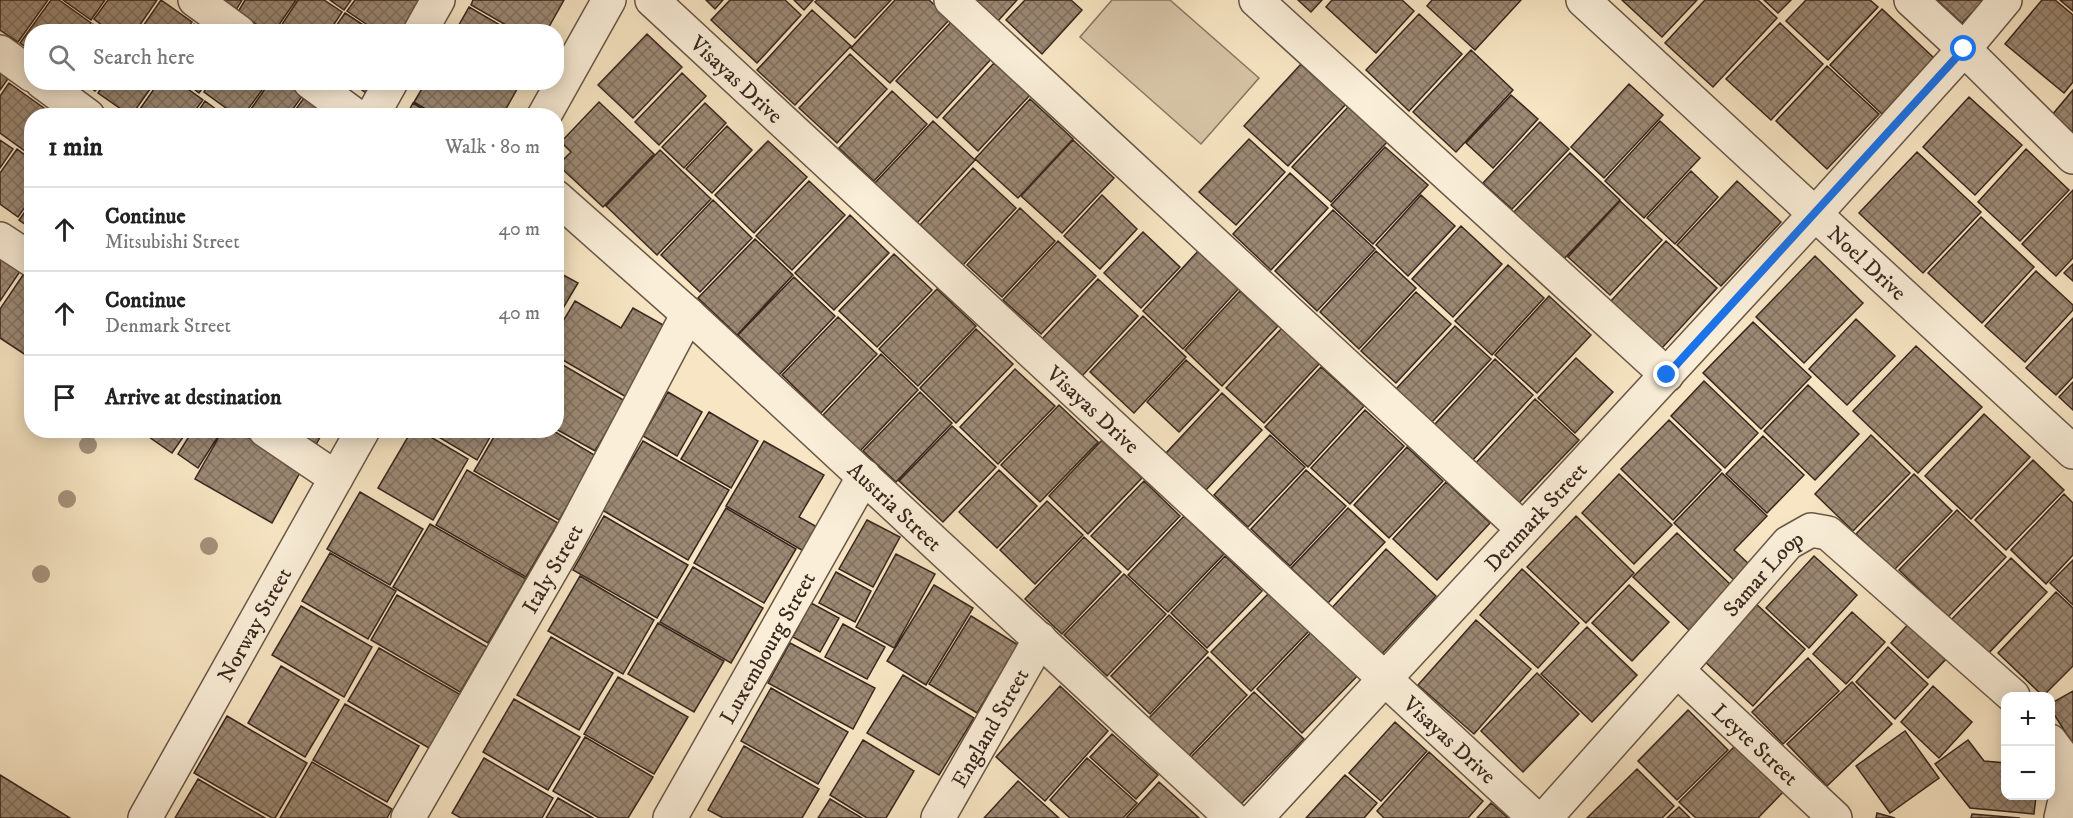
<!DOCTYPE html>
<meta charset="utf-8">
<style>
:root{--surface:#fff;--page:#f2f2f2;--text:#222;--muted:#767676;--line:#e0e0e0}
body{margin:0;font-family:"IM FELL DW Pica",serif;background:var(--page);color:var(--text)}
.controls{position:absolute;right:18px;bottom:18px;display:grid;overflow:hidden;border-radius:12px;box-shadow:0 3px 15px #0003}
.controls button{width:54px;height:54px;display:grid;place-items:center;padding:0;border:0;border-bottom:2px solid var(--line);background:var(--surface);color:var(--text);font:30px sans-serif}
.stop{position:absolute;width:18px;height:18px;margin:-14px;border:4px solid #1a73e8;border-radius:50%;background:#fff}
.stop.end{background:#1a73e8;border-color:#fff;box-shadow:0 2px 6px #0008}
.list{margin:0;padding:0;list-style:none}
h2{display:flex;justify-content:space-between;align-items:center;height:78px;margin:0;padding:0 24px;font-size:26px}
h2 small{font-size:20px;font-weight:400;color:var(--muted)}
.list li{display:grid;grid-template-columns:39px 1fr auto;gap:18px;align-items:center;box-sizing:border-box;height:84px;padding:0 24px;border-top:2px solid var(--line)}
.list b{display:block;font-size:22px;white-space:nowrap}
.list p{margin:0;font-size:20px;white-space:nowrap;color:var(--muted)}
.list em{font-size:20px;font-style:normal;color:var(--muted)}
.icon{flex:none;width:33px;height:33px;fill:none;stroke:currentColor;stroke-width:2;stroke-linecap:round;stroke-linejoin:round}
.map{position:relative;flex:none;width:2073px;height:818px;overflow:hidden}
.search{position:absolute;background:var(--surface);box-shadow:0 3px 15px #0003;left:24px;top:24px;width:540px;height:66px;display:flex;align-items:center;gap:15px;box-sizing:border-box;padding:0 21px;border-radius:24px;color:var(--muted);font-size:22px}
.panel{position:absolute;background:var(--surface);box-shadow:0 3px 15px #0003;left:24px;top:108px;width:540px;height:330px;border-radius:24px}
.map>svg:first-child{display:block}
.grass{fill:#d7c5a7;stroke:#887662;stroke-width:1.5}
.building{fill:url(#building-cross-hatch);stroke:#39261e;stroke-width:1.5}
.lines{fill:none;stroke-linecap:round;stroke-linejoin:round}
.minor-casing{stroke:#685647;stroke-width:36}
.minor{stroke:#faeed8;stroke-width:33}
.tree{fill:#a4927b}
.route{stroke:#1a73e8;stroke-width:8}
.labels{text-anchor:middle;stroke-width:4.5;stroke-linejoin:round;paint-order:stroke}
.street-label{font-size:22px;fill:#39261e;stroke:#faeed8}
</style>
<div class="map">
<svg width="2073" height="818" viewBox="0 0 2073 818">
<defs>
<pattern id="building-cross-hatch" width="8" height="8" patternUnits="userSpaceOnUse" patternTransform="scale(1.5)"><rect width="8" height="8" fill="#9c8974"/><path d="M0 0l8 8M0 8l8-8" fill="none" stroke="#80705f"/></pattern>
</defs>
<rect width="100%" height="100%" fill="#f7e5c3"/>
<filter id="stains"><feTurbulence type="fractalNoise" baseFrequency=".00333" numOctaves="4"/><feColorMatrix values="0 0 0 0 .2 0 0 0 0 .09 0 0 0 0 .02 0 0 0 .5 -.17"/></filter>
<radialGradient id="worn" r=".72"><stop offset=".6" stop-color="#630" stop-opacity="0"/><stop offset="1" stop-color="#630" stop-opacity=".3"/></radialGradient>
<path class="grass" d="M1112,0H1170L1259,78L1201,144L1080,37Z"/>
<path class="building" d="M0,0H48L18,42L0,30Z
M51,0H59L91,23L85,32H32V51L20,43Z
M63,0H105L91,20Z
M108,0H157L135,32H111L94,19Z
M161,0L192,22L185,32H139Z
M221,0H242L236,10Z
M245,0H296L274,32H268L238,12Z
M298,0H324L342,12L329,32H277Z
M330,0H351L344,10Z
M355,0H418L420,12L408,32H378L347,11Z
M473,0H564L546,32H518L471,5Z
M706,0H723L715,9Z
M730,0H785L801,15L757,63L711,20Z
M794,0H813L804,10Z
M817,0H891L855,38L815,2Z
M895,0H929L950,19L890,83L851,48Z
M974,0H1017L997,22Z
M1025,0H1071L1082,10L1042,54L1006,20Z
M1298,0H1322L1311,12Z
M1332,0H1402L1414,11L1376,53L1326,7Z
M1432,0H1521L1475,50L1427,6Z
M1622,0H1697L1662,37Z
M1705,0H1758L1777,18L1713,87L1665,43Z
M1764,0H1791L1778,13Z
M1806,0H1870L1878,7L1828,60L1786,21Z
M1937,0H1984L1962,23Z
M2042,0H2055L2073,15V82L2064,93L2005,44Z
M2060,0H2073V11Z
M469,7L512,32H455Z
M1882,9L1934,58L1882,114L1830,65Z
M812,10L851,46L795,105L757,70Z
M345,13L374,32H332Z
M1419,14L1462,54L1409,111L1366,70Z
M953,20L993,57L937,118L896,81Z
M1780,23L1823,64L1771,120L1726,79Z
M93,24L104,32H87Z
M194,24L205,32H189Z
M647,34L682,67L633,118L598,85Z
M1471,50L1513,90L1456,152L1413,112Z
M850,54L887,89L837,143L799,108Z
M994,63L1030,95L978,151L943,118Z
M1301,64L1346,104L1288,166L1244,126Z
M1827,66L1879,114L1827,169L1776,121Z
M0,69L10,76L0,90Z
M682,73L706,96L659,145L635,122Z
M83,82H102L95,91Z
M105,82H155L131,116L98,93Z
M159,82H178L203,100L191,116H135Z
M185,82H207L199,93Z
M210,82H268L243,116H237L204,92Z
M270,82H286L303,95L288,116H246Z
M351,82H373L366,93Z
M426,82H521L502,116H437L414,102Z
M9,83L55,116H32V156L0,133V96Z
M1629,84L1663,115L1604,178L1571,147Z
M2073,90V132L2052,115Z
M892,91L927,124L874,181L839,148Z
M306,95L334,116H291Z
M1511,95L1538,119L1493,168L1466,143Z
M1969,97L2022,145L1975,195L1923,147Z
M1030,99L1073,139L1018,198L975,159Z
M205,101L225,116H195Z
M599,102L654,154L603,207L558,165L571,152L561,142Z
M413,103L434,116H406Z
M705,103L726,123L684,168L662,147Z
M1349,106L1387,142L1331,202L1292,167Z
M933,121L975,160L916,224L874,184Z
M1660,121L1700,158L1644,218L1605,181Z
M1540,122L1569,149L1512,209L1483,183Z
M727,126L752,150L712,193L686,169Z
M1249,139L1285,172L1236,225L1199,192Z
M0,140L13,149L0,168Z
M1073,140L1114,178L1062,233L1021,196Z
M768,141L807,177L754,233L715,195Z
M1385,147L1428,185L1373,244L1331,205Z
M17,149L32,160V197L18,217L0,204V173Z
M2026,149L2069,190L2020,241L1978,202Z
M660,150L711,199L657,255L606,206Z
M1917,152L1981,212L1923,273L1859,213Z
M1570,153L1620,200L1562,261L1512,214Z
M973,168L1016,208L963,265L920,225Z
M1691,171L1718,197L1675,244L1647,218Z
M1290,173L1328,208L1271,270L1233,234Z
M809,181L845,215L792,270L756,236Z
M1737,181L1781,222L1721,286L1677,245Z
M2073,190V258L2056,276L2022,244Z
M1102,195L1137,229L1100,269L1064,236Z
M1421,195L1455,226L1408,276L1376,245Z
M713,200L752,238L700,292L661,255Z
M1620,201L1662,240L1610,295L1568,257Z
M32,202V229L19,220Z
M1020,208L1055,241L1002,297L967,265Z
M1333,210L1375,249L1317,311L1275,271Z
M850,215L889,253L834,310L795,273Z
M1981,217L2034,267L1982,323L1928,273Z
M1461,226L1502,264L1453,317L1412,279Z
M1143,232L1180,267L1141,308L1104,273Z
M755,239L793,275L737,335L698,298Z
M1058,241L1096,276L1041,334L1003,300Z
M1666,241L1717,288L1662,348L1611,301Z
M1200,249L1241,286L1183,349L1143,311Z
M1376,251L1416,288L1359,349L1320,312Z
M0,252L23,267L0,301Z
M894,254L932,290L877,347L839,311Z
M1815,256L1863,303L1804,363L1756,317Z
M2073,264V281L2064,273Z
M1508,265L1544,298L1492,355L1455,321Z
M556,271L578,283L556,320Z
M2036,271L2073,305V310L2025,362L1985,326Z
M23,275L32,281V359L0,338V309Z
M794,277L835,316L779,375L738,335Z
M1098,279L1138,316L1082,376L1042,339Z
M937,289L976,326L918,386L879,349Z
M1240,291L1278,326L1222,386L1185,350Z
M1416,292L1451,324L1396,383L1361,351Z
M1549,296L1591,335L1537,393L1495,355Z
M575,301L621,328L633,308L674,331L633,401L556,356V333Z
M1143,316L1186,357L1134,413L1090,372Z
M838,317L877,354L821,413L782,375Z
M2073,318V377L2056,395L2026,368Z
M1856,319L1895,356L1847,405L1809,369Z
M1753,322L1811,377L1761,429L1703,373Z
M1455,326L1491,359L1432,422L1396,389Z
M1282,328L1320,363L1264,423L1226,388Z
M976,329L1013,364L956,423L920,388Z
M1916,346L1982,407L1918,473L1853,411Z
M881,354L918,390L860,451L823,415Z
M1576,358L1613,392L1575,433L1538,398Z
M1495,359L1533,395L1472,461L1434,425Z
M1186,360L1219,390L1179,432L1147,402Z
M556,361L625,401L595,451L556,429Z
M1321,367L1364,406L1308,467L1265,427Z
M1015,369L1055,406L998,464L960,427Z
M1704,381L1758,433L1725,468L1671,416Z
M2073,382V410L2059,397Z
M1808,385L1859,434L1815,480L1764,431Z
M668,392L702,412L677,456L643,436Z
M920,392L952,423L896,482L863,451Z
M1222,393L1262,430L1206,490L1166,453Z
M1535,399L1579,440L1518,504L1474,465Z
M1059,405L1098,442L1040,502L1001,465Z
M1365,410L1404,446L1350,504L1311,468Z
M709,412L758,441L731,488L681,459Z
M1984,414L2030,457L1971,519L1925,476Z
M1669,420L1721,470L1673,520L1621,469Z
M952,426L996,467L943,522L899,481Z
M139,430H188L172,453Z
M193,430H222L198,468L178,454Z
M223,430H235L302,469L272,523L195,479Z
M279,430H324L313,450Z
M412,430H419L468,459L433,520L378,488Z
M427,430H494L477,460Z
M498,430H552L596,456L559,520L474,471Z
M1270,435L1305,467L1248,527L1214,495Z
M1871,435L1910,473L1853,531L1815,494Z
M1763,436L1804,475L1767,513L1726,474Z
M1102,440L1142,478L1088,534L1049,496Z
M643,441L729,490L688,560L602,510Z
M764,441L824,475L799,517L819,528L805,552L726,506Z
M1407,447L1443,481L1389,538L1354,505Z
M2033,460L2064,490L2006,550L1975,520Z
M467,470L558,523L526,577L436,525Z
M999,470L1037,506L997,548L959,512Z
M1306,470L1346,506L1290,566L1251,529Z
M1722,473L1767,516L1734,550L1752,567L1736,582L1674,523Z
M1619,474L1672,525L1634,564L1582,513Z
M1914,474L1952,511L1894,570L1856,534Z
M1144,481L1180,516L1128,570L1091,536Z
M1446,482L1490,523L1437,580L1393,539Z
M360,492L423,529L390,585L327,549Z
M2064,494L2073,503V555L2046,584L2011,550Z
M1047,501L1083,535L1035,584L1000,550Z
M726,508L796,549L764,603L694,563Z
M1348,508L1385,542L1328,603L1291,568Z
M1957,510L2006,557L1948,617L1899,570Z
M604,516L688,565L657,618L573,570Z
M1184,516L1224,554L1168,612L1128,575Z
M1576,516L1634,573L1586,623L1527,567Z
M867,520L900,537L873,587L839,569Z
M430,524L526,579L488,643L393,587Z
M1677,533L1733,587L1691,632L1633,577Z
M1084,537L1121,572L1062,634L1025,599Z
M1386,549L1436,596L1379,657L1330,610Z
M330,553L396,591L368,639L302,601Z
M896,554L935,574L894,648L856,627Z
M1225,556L1262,591L1207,648L1171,613Z
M1814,556L1857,595L1809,648L1766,608Z
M2011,558L2047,592L1987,655L1951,620Z
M2073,560V605L2050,583Z
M693,567L763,608L731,663L660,622Z
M1522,569L1579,623L1538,668L1480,615Z
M836,572L871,591L855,622L819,603Z
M1124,574L1166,614L1107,676L1064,635Z
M580,576L654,620L623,674L548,631Z
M934,585L973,608L926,685L887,661Z
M1629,585L1669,622L1632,661L1592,623Z
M2056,592L2073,608V666L2043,696L1998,653Z
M1269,593L1309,631L1251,691L1211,652Z
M397,595L487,647L460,692L371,640Z
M1754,602L1805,649L1753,706L1702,659Z
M811,603L839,618L820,652L793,637Z
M301,606L372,647L344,697L272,655Z
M1852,612L1885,642L1846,684L1813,654Z
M1169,615L1208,652L1150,714L1111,676Z
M971,616L1018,645L977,713L929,684Z
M1913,619L1951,654L1928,678L1891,643Z
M1476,620L1531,669L1474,734L1418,685Z
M658,623L724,661L694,712L628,674Z
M843,624L885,647L867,679L825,657Z
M1587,627L1637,675L1592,722L1541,674Z
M1315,628L1361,672L1302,733L1257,689Z
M551,637L613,673L579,730L517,695Z
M790,643L875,688L853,729L768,683Z
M1888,647L1928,684L1895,719L1856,682Z
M379,648L461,695L429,748L348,701Z
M1208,657L1247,695L1189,756L1149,718Z
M1808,658L1839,691L1783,744L1752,712Z
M281,666L339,700L305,757L248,723Z
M1537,673L1579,714L1523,772L1481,731Z
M903,675L974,718L939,775L867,733Z
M618,677L688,717L654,774L584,734Z
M1852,682L1892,724L1827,786L1787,744Z
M1060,686L1108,731L1045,801L996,757Z
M1933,686L1972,722L1939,758L1901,722Z
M771,688L848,732L818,784L741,741Z
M2073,691V744L2050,708V704Z
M1254,692L1304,739L1240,805L1190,758Z
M514,699L580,737L548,790L483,752Z
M345,704L419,746L387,802L313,760Z
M1688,710L1728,750L1677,800L1638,761Z
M227,716L307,763L275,818H272L194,773Z
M1395,722L1427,751L1381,801L1349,773Z
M1905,731L1939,778L1890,813L1856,766Z
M1112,734L1158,775L1136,799L1090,757Z
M585,737L653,777L628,818H599L553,791Z
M863,740L914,771L886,818H867L830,795Z
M1968,740L1984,761L2006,763V796H2036L2034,814L1970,808L1935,764Z
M1738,743L1785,790L1758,818H1696L1679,802Z
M744,746L819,789L802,818H723L708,810Z
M1429,752L1483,801L1468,818H1384L1377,811Z
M484,758L553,798L542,818H461L452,813Z
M1087,758L1137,803L1123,818H1070L1050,800Z
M312,762L392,809L387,818H280Z
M1637,769L1674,806L1662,818H1587Z
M0,775L70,818H0Z
M1345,775L1377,803L1364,818H1306Z
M198,779L265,818H175Z
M1018,781L1059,818H984Z
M1159,782L1199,818H1126Z
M558,798L593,818H546Z
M830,799L862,818H818Z
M1491,803L1508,818H1477Z
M1679,807L1690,818H1667Z
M1877,813L1895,818H1876Z
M1972,814L2020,818H1971Z"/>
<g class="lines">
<defs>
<g id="minor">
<path d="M195,0L239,32"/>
<path id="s1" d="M652,0L1535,818"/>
<path d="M951,0L1523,529"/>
<path d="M1256,0L1667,375"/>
<path id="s2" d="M1583,0L2073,452"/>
<path d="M1911,0L1964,49L2073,157"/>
<path d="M420,32L438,0"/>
<path d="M0,52L32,75"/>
<path d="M42,82L88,116"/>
<path d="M310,82L356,116"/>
<path d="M372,116L391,82"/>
<path d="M544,116L609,0"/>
<path id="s3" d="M556,197L688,314L1232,818"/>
<path d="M0,239L32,260"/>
<path d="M265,430L336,478"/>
<path id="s4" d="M1677,670L1835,818"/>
<path d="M2050,741L2059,753L2068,787L2061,818"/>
<path id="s5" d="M145,818L363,430"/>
<path id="s6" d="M408,818L569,539L688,314"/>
<path id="s7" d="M670,818L864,476"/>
<path id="s8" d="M938,818L1040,639"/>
<path id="s9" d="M1256,818L1815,214L1964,49L2005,0"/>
<path id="s10" d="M1545,818L1677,670L1788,543L1811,530L1828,533L2013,696"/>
</g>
</defs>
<use href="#minor" class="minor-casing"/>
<use href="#minor" class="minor"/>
</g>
<g class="tree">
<circle cx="88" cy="445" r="9"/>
<circle cx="67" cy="499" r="9"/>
<circle cx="209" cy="546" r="9"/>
<circle cx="41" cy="574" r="9"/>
</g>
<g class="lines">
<path class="route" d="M1667,375L1964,49"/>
</g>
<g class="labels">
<g class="street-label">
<text dy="8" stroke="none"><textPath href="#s1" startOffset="116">Visayas Drive</textPath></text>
<text dy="8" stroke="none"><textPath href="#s2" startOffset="387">Noel Drive</textPath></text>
<text dy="8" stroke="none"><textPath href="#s1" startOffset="602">Visayas Drive</textPath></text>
<text dy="8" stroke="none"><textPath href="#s3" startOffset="459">Austria Street</textPath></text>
<text dy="8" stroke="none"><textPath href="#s9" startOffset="411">Denmark Street</textPath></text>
<text dy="8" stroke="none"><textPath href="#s6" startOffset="288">Italy Street</textPath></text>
<text dy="8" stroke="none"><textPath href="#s10" startOffset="328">Samar Loop</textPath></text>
<text dy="8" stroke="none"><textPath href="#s5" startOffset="222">Norway Street</textPath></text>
<text dy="8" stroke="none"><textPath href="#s7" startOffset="196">Luxembourg Street</textPath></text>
<text dy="8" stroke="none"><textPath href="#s8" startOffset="104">England Street</textPath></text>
<text dy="8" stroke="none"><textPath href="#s1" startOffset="1088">Visayas Drive</textPath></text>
<text dy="8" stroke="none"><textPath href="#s4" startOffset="108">Leyte Street</textPath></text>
</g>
</g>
<rect width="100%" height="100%" filter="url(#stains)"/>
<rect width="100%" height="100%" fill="url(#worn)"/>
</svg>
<div class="controls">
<button>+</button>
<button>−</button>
</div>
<div class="stop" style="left:1964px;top:49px"></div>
<div class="stop end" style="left:1667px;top:375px"></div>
<div class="search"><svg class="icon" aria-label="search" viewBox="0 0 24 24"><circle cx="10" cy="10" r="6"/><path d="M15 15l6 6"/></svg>Search here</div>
<section class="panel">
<h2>1 min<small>Walk · 80 m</small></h2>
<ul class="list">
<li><svg class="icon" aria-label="ahead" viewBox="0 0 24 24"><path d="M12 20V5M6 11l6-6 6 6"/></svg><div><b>Continue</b><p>Mitsubishi Street</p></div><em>40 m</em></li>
<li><svg class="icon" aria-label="ahead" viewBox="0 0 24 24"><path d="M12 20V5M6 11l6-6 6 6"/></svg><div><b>Continue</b><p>Denmark Street</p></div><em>40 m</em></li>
<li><svg class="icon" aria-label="arrive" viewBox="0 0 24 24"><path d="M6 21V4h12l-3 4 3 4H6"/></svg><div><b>Arrive at destination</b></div></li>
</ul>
</section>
</div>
